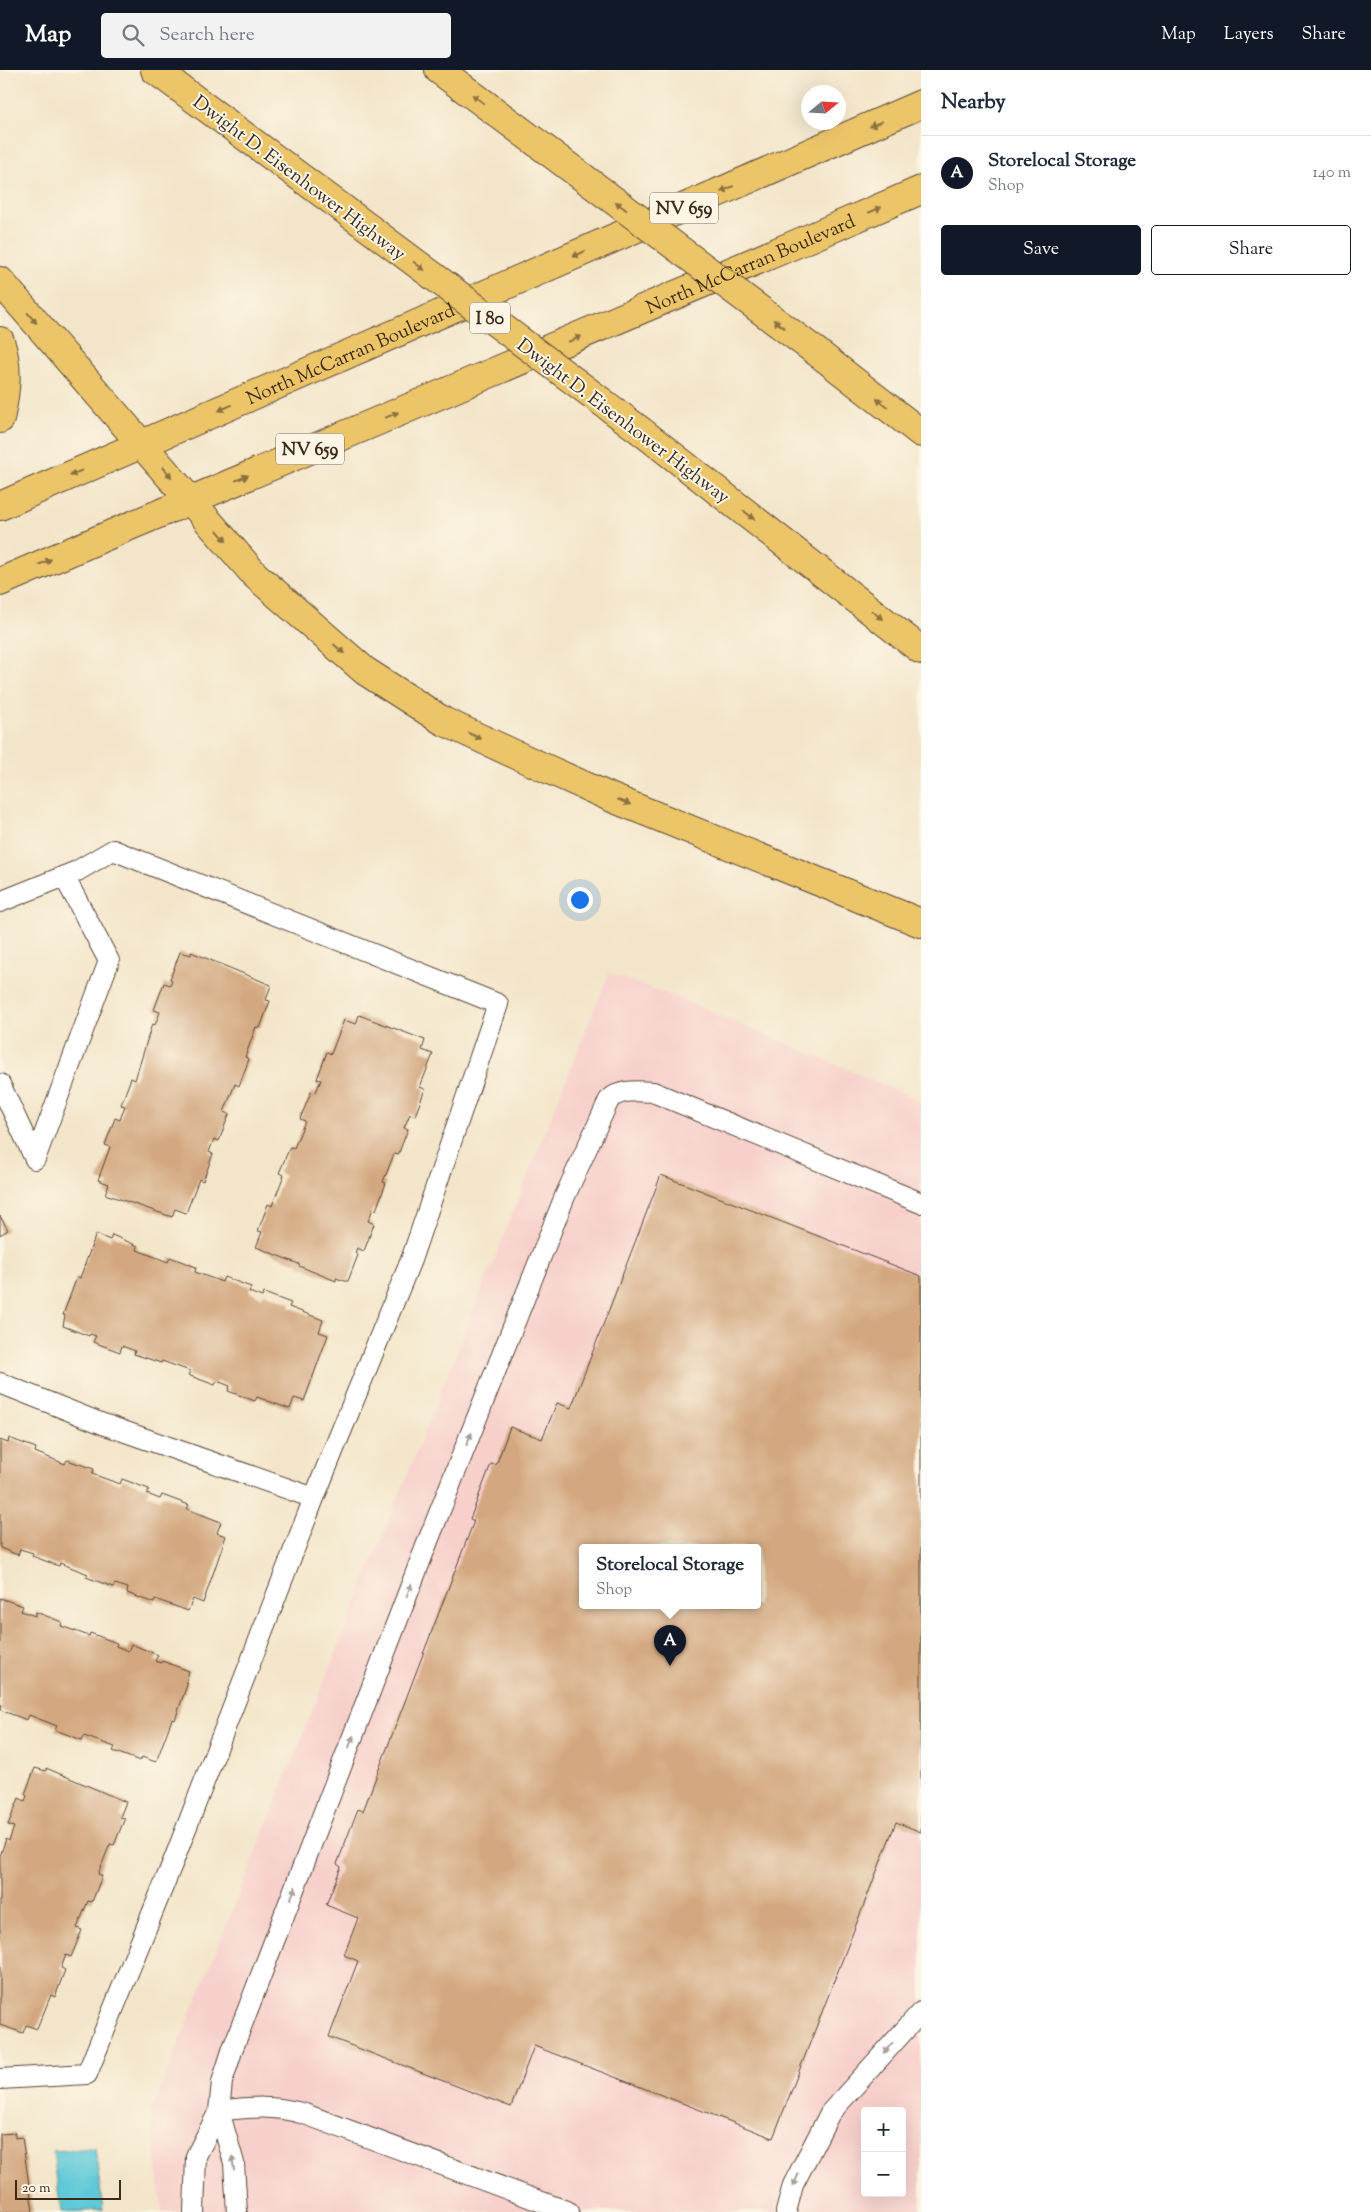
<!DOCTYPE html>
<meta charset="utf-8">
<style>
:root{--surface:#fff;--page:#f2f2f3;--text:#1f2937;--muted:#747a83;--line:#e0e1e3;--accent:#111827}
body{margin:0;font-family:"Sorts Mill Goudy",serif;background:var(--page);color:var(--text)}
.controls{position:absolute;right:15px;bottom:15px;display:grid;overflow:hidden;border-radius:5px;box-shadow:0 5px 20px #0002}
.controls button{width:45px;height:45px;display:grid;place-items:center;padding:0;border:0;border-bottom:1px solid var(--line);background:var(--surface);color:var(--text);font:25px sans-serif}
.compass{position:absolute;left:801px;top:15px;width:45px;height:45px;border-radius:50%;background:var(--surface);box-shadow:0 5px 20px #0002;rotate:72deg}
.scale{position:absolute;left:15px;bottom:12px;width:106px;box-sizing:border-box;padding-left:5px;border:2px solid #3b2a1e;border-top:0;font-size:14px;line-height:18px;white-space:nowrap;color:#3b2a1e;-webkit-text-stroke:4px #fcf5e5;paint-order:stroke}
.you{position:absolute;left:579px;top:829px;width:18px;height:18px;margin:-12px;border:4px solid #fff;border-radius:50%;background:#1a73e8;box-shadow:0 0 0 8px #1a73e833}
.badge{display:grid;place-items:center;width:32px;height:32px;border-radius:50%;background:var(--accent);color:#fff;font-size:16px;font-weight:700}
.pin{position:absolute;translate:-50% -41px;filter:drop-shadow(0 1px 2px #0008)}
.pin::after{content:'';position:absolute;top:26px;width:18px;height:15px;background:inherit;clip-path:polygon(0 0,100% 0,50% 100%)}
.popup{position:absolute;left:579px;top:1474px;width:182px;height:65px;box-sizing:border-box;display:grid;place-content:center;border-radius:5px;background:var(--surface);filter:drop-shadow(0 1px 4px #0005);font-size:16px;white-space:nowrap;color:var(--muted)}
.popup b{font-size:19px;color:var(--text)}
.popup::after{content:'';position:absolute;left:50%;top:100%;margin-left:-10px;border:10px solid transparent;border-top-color:var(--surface)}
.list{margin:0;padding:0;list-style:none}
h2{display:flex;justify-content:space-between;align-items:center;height:65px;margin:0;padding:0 20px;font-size:21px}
h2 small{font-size:16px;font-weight:400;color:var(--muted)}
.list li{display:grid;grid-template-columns:32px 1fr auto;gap:15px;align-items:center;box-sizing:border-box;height:75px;padding:0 20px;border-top:1px solid var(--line)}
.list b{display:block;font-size:19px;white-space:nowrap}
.list p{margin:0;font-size:16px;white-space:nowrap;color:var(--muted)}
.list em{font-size:16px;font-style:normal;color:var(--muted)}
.actions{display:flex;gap:10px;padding:15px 20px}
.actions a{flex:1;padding:11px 0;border:1px solid var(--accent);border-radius:5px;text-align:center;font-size:18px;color:var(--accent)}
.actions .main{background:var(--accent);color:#fff}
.icon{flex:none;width:28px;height:28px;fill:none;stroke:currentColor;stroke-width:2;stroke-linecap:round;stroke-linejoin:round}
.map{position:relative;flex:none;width:921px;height:2142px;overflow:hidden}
header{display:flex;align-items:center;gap:30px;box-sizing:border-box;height:70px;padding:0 25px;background:var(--accent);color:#fff}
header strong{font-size:24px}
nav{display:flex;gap:28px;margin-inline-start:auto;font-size:18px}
.search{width:350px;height:45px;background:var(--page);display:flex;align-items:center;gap:12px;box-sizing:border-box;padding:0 18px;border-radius:5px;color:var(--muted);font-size:19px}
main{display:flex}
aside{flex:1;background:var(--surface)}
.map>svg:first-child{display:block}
.built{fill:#f7d0cc;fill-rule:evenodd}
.water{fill:#5ec9d8;stroke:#4c7a7b}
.building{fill:#d3a880;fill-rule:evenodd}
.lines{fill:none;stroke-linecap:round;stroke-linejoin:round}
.lane-casing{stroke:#574638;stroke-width:22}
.primary-casing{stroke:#574638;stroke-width:30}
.highway-casing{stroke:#574638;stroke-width:30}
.lane{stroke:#fff;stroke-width:20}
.primary{stroke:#edc569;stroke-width:28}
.highway{stroke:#edc569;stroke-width:28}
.highway-bridge-casing{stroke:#574638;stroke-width:30;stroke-linecap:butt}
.highway-bridge{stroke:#edc569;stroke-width:28}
.oneway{fill:#8b7040}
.oneway2{fill:#a79f9a}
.labels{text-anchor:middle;stroke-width:4;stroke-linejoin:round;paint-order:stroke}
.shield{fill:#fcf5e5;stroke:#75675a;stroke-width:1}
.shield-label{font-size:18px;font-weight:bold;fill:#3b2a1e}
.street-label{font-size:19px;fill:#3b2a1e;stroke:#fcf5e5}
</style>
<header>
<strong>Map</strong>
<div class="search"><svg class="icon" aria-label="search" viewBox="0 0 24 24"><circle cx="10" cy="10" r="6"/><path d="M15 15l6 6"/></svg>Search here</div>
<nav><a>Map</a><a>Layers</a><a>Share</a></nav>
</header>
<main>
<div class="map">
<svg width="921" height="2142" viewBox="0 0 921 2142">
<rect width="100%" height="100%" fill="#fcf5e5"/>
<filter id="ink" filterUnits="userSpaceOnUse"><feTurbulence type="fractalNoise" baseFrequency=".02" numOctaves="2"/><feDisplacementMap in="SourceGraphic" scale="10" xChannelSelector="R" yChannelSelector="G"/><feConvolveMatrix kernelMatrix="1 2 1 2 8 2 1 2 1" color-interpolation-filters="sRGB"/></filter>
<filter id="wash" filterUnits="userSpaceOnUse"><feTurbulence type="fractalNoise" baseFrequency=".0096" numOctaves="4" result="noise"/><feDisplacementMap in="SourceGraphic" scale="20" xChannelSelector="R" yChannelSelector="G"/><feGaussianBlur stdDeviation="1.12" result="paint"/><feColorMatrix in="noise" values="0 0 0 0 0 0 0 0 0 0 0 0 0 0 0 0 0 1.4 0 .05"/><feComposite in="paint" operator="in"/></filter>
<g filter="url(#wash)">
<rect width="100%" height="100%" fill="#f3e5c9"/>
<path class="built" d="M609,903L681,929L921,1031V2142H162L151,2043ZM582,1477H758V1535H582ZM865,2041H902V2123H865Z"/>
<path class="water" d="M95,2078L103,2140L61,2142L53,2081Z"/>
<g id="blocks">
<path class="building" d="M180,882L191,885V882L271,915L266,930L270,931L260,958L256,957L245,987L249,989L239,1016L235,1014L224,1042L229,1044L219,1071L214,1069L209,1082L213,1084L203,1111L199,1109L186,1143L175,1139L172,1147L105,1124L109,1114L98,1110L110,1077L105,1075L115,1048L120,1050L125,1036L121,1035L131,1008L135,1010L152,954L155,955L160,942L154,940L164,913L170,915L172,910L170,909Z
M359,945L425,970L422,980L433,984L420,1017L425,1019L415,1046L410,1044L404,1058L408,1059L398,1085L394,1084L383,1112L386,1113L376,1140L373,1139L368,1151L374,1154L364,1181L357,1178L355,1183L358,1185L348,1211H345L336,1208V1211L299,1196V1194L256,1177L262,1162L258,1161L268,1134L272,1136L284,1105L279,1103L290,1077L294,1078L305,1051L300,1049L311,1022L315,1024L321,1010L317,1009L327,982L331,984L344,950L356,954Z
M661,1105L921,1206V1762L896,1752L773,2068L534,1976L511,2037L329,1967L358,1891L344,1885L358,1848L326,1835L341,1797L337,1794L358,1739L363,1741L474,1451L470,1449L491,1394L496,1395L510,1357L542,1369L557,1333L571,1338ZM582,1477H758V1535H582Z
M0,1146L8,1160L0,1165Z
M96,1164L110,1170L112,1165L138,1176L137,1180L168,1192L170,1187L196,1197L195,1202L222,1212L224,1207L251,1217L249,1222L262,1227L264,1223L291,1233L289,1237L323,1250L319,1262L328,1265L304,1331L294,1328L290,1339L257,1327L255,1331L228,1321L230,1316L217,1311L215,1315L188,1305L190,1301L162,1291L161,1293L134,1284L135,1281L122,1276L120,1282L93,1272L96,1266L90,1264L89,1266L63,1256L65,1245H63L77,1207L80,1208Z
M9,1368L36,1378L35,1382L65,1394L67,1390L94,1399L92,1404L120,1414L122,1409L149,1419L147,1424L160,1429L162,1425L189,1435L187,1439L221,1452L217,1463L226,1466L203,1533L193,1529L188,1541L155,1529L154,1533L127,1523L128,1518L115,1514L113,1517L86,1507L88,1504L60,1493L59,1496L32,1486L33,1483L20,1479L18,1485L0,1478V1370L8,1373Z
M0,1528L23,1536L21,1541L35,1546L36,1542L62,1552L61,1556L89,1566L90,1563L117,1573L116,1576L128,1581L131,1574L158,1585L155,1591L161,1593L162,1591L189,1601L186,1612H188L175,1650L172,1649L156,1692L142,1687L140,1691L113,1681L115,1677L84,1666L82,1670L55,1660L57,1656L29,1645L27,1650L0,1640L2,1635H0Z
M35,1698L46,1701V1698L126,1732L120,1747L125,1748L114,1775L110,1774L98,1804L102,1806L92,1832L88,1831L77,1858L82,1860L71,1887L66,1885L61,1898L65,1900L55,1927L51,1925L37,1959L26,1955L23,1963L0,1955V1786L6,1769L9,1771L14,1757L8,1755L19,1728L25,1731L27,1726L25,1724Z
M15,2063V2068L22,2067L33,2142H0V2064Z"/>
</g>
</g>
<g filter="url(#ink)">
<use href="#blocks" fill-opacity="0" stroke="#574638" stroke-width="1"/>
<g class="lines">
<defs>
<path id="lane" d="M0,832L77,801L113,780L498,934L411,1190L314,1428L175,1787L87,2004L0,2009
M0,1014L35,1089
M35,1089L109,891L64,806
M0,1313L103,1354L314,1428
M194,2142L196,2086L219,2041L234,2093L237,2142
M569,2142L305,2044C273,2035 252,2037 219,2041L222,2012L233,1978L428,1471L565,1126L609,1030C620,1019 638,1021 653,1022L921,1133
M786,2142L793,2115L830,2043L921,1942"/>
<g id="primary">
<path id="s1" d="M0,436L921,34"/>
<path id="s2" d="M0,512C306,379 615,253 921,120"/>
</g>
<path id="highway" d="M155,0L338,135
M439,0L517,58
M0,211L255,505L365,601L443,651L523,688L612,728L921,853
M0,271C9,298 6,321 0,349
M818,283L921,363
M641,361L921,580"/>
</defs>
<use href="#lane" class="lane-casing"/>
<use href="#primary" class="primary-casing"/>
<use href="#highway" class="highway-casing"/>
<use href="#lane" class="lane"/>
<use href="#primary" class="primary"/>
<use href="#highway" class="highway"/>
<defs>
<path id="highway-bridge" d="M517,58L818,283
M338,135L641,361"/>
</defs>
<use href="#highway-bridge" class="highway-bridge-casing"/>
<use href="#highway-bridge" class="highway-bridge"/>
</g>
<defs><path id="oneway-solid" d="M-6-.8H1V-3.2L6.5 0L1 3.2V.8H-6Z" transform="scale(1.25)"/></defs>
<g class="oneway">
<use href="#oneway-solid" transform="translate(478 29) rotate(-143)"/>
<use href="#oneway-solid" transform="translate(876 54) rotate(156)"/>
<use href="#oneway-solid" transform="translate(727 119) rotate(156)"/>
<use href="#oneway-solid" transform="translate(621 136) rotate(-143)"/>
<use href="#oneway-solid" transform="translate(875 140) rotate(-23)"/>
<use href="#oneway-solid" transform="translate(579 184) rotate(156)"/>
<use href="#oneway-solid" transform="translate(419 196) rotate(37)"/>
<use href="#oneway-solid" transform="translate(32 248) rotate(49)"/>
<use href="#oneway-solid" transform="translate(779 254) rotate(-143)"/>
<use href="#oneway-solid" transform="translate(575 269) rotate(-23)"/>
<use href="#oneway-solid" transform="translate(882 333) rotate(-142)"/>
<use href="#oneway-solid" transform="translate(225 338) rotate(156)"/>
<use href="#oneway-solid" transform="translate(392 345) rotate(-23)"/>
<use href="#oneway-solid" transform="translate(167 402) rotate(50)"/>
<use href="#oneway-solid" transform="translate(76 403) rotate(156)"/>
<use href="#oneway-solid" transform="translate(242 408) rotate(-23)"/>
<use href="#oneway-solid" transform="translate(749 445) rotate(38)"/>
<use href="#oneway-solid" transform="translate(222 466) rotate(49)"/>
<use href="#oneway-solid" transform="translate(45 492) rotate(-23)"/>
<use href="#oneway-solid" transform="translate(877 545) rotate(38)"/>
<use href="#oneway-solid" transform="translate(339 579) rotate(41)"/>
<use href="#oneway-solid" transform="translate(475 666) rotate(25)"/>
<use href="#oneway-solid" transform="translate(624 732) rotate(22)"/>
</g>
<g class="oneway2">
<use href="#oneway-solid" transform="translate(469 1369) rotate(-68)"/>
<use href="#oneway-solid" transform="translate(409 1520) rotate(-69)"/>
<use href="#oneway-solid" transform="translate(351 1672) rotate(-69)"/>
<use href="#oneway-solid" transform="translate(293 1823) rotate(-69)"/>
<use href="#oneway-solid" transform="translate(888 1978) rotate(132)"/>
<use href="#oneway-solid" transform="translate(233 2093) rotate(-99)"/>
<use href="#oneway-solid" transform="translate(796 2110) rotate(113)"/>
</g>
</g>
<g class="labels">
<g class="shield">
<rect x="650" y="122.5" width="68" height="31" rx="4"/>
<rect x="470" y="232.5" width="40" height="31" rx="4"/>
<rect x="276" y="363.5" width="68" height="31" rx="4"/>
</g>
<g class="shield-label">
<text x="684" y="144">NV 659</text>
<text x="490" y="254">I 80</text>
<text x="310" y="385">NV 659</text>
</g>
<g class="street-label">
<text transform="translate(300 107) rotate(37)" y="7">Dwight D. Eisenhower Highway</text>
<text dy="7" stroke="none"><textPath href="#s2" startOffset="815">North McCarran Boulevard</textPath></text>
<text dy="7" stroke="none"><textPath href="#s1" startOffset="382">North McCarran Boulevard</textPath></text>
<text transform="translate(624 350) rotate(37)" y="7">Dwight D. Eisenhower Highway</text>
</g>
</g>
</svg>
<div class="controls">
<button>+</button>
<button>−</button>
</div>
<svg class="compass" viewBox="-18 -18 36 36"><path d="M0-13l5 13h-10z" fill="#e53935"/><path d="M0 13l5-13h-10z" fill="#747a83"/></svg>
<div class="scale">20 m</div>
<div class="you"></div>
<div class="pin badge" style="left:670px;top:1596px">A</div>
<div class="popup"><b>Storelocal Storage</b>Shop</div>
</div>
<aside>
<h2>Nearby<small></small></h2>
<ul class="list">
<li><span class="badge">A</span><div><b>Storelocal Storage</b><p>Shop</p></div><em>140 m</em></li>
</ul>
<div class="actions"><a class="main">Save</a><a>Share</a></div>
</aside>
</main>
